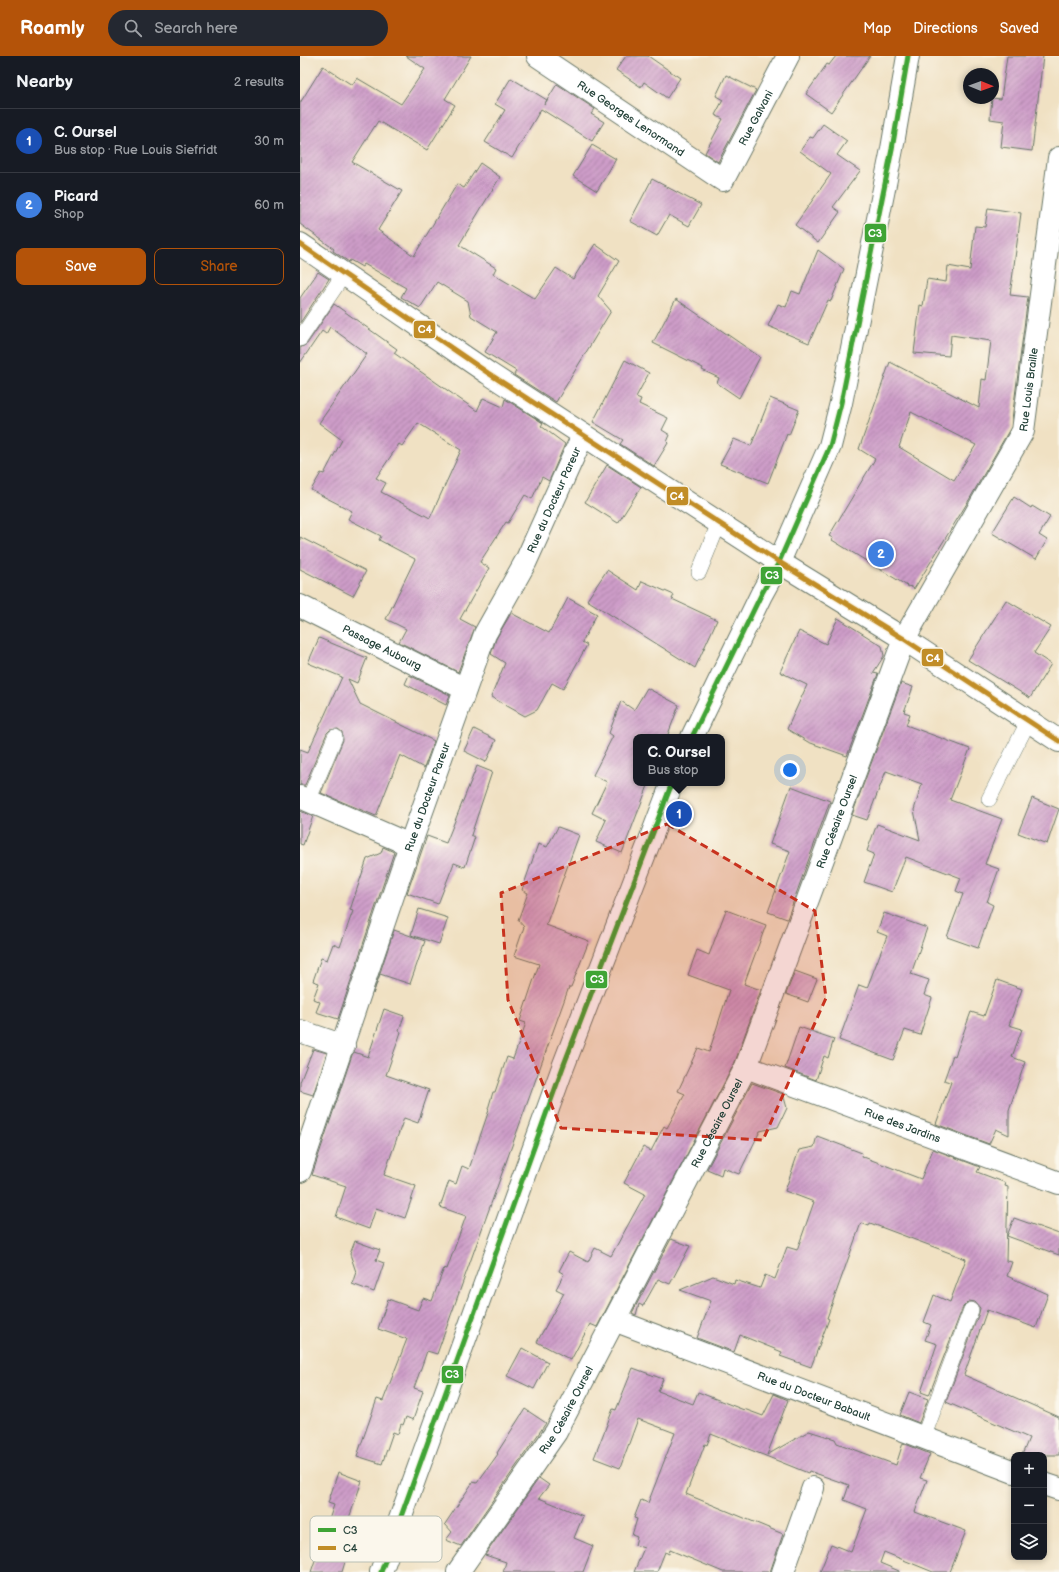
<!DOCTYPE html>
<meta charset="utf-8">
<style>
:root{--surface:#171b24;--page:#242831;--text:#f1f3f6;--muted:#9ea1a6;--line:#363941;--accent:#b45309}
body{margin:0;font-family:"Balsamiq Sans",sans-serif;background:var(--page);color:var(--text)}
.controls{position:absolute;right:12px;bottom:12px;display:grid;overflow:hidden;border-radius:8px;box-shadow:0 2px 6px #0003}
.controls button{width:36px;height:36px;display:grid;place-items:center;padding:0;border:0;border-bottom:1px solid var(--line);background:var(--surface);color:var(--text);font:20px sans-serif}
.compass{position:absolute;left:663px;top:12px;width:36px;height:36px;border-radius:50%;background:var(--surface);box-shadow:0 2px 6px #0003;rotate:91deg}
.you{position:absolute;left:490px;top:714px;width:14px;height:14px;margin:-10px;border:3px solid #fff;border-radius:50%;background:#1a73e8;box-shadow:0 0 0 6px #1a73e833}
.badge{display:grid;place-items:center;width:26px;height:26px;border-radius:50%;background:var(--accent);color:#fff;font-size:13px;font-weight:700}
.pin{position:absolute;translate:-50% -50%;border:2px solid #fff;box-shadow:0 1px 4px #0006}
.popup{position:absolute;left:333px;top:678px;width:92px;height:52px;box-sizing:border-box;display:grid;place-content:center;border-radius:8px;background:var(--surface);filter:drop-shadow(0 1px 3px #0005);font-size:13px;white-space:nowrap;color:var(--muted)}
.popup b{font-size:15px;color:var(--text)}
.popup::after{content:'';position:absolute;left:50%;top:100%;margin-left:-8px;border:8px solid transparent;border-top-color:var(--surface)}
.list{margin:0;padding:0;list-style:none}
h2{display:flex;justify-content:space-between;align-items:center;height:52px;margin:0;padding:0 16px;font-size:17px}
h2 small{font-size:13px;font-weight:400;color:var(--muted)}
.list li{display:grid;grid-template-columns:26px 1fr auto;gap:12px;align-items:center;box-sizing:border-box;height:64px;padding:0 16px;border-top:1px solid var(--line)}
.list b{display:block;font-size:15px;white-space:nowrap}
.list p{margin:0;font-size:13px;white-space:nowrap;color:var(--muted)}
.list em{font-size:13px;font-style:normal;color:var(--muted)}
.actions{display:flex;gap:8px;padding:12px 16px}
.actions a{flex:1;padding:9px 0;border:1px solid var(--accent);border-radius:8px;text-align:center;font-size:14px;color:var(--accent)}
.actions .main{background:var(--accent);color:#fff}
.icon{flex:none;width:22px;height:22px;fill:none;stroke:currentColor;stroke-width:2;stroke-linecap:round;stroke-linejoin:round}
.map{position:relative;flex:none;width:759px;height:1516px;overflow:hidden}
header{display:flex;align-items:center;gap:24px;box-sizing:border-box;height:56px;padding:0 20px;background:var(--accent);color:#fff}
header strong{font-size:19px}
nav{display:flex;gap:22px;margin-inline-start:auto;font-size:14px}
.search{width:280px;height:36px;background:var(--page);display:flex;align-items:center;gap:10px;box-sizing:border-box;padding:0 14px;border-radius:22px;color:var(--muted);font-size:15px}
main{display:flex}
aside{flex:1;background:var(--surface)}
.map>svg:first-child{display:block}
.building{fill:url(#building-hatch);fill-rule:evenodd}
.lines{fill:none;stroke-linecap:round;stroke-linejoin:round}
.service-casing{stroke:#687666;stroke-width:16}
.minor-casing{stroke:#687666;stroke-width:24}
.tertiary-casing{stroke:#687666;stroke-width:24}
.service{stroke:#fff;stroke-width:15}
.minor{stroke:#fff;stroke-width:22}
.tertiary{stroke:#fff;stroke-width:22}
.bus-1-casing{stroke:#fbf7ec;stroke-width:8}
.bus-2-casing{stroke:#fbf7ec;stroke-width:8}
.bus-1{stroke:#3fa435;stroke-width:5}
.bus-2{stroke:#c18d27;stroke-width:5}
.marked{fill:#c8321e;fill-opacity:0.2;stroke:#c8321e;stroke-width:3;stroke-dasharray:8 5;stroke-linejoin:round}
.labels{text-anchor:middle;stroke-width:4;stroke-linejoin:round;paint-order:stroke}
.street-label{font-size:11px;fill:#1f3d34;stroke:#fbf7ec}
.key{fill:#fbf7ec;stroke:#b9bfb5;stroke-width:1}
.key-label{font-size:11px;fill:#1f3d34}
.line-badge{stroke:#fbf7ec;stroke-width:1.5}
.badge-label{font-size:11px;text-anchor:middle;font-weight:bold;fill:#fff}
</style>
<header>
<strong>Roamly</strong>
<div class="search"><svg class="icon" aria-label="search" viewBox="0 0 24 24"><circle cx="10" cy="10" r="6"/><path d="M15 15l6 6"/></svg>Search here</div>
<nav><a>Map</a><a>Directions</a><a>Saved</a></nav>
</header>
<main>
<aside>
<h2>Nearby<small>2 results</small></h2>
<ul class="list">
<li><span class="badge" style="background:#1a4fb4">1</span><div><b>C. Oursel</b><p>Bus stop · Rue Louis Siefridt</p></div><em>30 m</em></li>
<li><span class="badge" style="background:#3f7fe0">2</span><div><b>Picard</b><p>Shop</p></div><em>60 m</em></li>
</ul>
<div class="actions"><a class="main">Save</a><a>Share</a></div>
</aside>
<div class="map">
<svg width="759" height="1516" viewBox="0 0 759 1516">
<defs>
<pattern id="building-hatch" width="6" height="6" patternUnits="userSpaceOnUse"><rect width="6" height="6" fill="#cd9cc8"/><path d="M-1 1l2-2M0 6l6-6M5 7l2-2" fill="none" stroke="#a680a3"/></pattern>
</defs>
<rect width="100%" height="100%" fill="#fbf7ec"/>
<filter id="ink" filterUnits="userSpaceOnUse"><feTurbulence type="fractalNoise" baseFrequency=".025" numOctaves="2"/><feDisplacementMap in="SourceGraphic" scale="8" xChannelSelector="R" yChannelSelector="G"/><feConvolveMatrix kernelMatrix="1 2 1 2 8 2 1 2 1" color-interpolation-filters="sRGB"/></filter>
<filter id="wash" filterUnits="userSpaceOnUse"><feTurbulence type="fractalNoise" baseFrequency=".012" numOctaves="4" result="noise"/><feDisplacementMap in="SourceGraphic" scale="16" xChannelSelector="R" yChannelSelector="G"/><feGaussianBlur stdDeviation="0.9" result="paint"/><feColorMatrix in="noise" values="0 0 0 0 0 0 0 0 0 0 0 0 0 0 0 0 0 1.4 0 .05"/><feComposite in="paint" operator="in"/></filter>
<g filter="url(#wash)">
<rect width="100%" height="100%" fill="#f0e1c3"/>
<g id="blocks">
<path class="building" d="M106,0H171L145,43L155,49L127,94L78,65L52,106L102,135L78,174L114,200L157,128L164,132L180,107L200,121L159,189L196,212L193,218L235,243L256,212L273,223L295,188L319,205L298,240L311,255L256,346L214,319L216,315L185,296L197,276L171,260L168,245L137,226L120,252L101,241L106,232L64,208L62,211L50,204L49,206L33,195L34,193L0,168V47L23,10L52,29L57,22L101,48L125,13Z
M326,0H348L380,22L367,42L344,26L341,31L316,14Z
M536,0H570L531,56L506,38L527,8L529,9Z
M707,0H743L732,95L701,91L704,65L690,63L692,42L701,43Z
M426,19L456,34L418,106L405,97L423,63L415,59L423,44L416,40Z
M211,22L247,44L244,49L257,28L295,53L291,58L304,66L292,85L241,53L212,102L185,86L205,54L195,48Z
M523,68L547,85L537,99L560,115L533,151L540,156L518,187L495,169L531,118L500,95L510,81L513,82Z
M292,89L316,103L297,135L273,120Z
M352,123L401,149L389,170L369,159L357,180L330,165Z
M688,152L721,157L710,239L728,241L711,371L669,444L614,533L610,530L609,531L532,484L533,482L529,480L575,403L559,393L590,306L679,352L682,323L686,324L691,285L651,279L649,300L614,297L620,249L623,250L627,223L646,226L648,210L670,214L675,170L685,171ZM611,356L676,389L654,424L599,391Z
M518,194L544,213L531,245L528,244L509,287L468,270L478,248L486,251L492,235L500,238Z
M18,216L29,223L0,267V242Z
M376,243L460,301L439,342L417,327L419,322L402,314L403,312L353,287Z
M34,248L97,293L94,297L177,355L183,342L203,351L205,343L243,367L241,370L265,388L249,425L242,421L232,443L225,439L208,467L206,466L180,506L189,512L160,563L175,571L158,616L99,586L106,573L86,563L115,503L79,484L81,480L48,463L52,455L11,434L21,417L24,418L42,384L19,367L67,298L30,271L26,278L22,275L0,307V292L7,288ZM118,367L161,394L130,462L81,436L86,427L76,422L99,388L102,390Z
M325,304L349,317L336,341L341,343L339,348L368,362L362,374L370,379L367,386L368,387L354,410L320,388L323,384L293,366Z
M470,342L499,354L489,379L487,378L468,427L420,408L434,383L451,390Z
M307,409L341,431L318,467L285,446Z
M714,441L731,452L732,450L750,461L739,479L747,484L736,503L692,477Z
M0,481L66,515L53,540L0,513Z
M307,514L338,534L342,525L374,539L372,543L417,564L395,612L287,544Z
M268,542L297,558L282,586L287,589L263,633L252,627L237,654L225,660L191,641L205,607L191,598L196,583L211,557L249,577Z
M706,544L751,571L734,597L751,608L730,642L668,604Z
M538,562L582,590L584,600L573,617L578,618L547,700L508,686L487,673L507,629L480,616L499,575L526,588Z
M19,582L67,602L57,627L48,623L60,648L134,685L124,712L100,699L76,760L21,737L43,684L42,676L38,673L30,674L27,677L5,729H0V693L8,696L42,621L8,607Z
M109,619L150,639L146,649L105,628Z
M601,627L613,631L604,656L610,658L606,669L670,693L650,744L702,763L685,808L699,813L687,846L693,849L678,892L647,881L663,838L656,835L661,822L606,801L592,836L564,826L574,798L567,795L577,768L620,784L614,754L622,728L586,715L567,764L552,759Z
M347,632L379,649L367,681H336V727H349L322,797L296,786L306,764L292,757L307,726L293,719L313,680L309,677L321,645L334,654Z
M174,673L196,684L186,706L164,695Z
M177,710L192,716L171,779L175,781L165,811L154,807L138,848L107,837L127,780L146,787Z
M491,730L530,745L487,863L468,856L490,795L470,788Z
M732,742L759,753L747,788L718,777Z
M0,755L13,760L3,789L0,788Z
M258,771L279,779L246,869L289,885L271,931H269L137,1298L127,1295L114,1332L123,1335L113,1364L106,1361L103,1369L101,1368L98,1378L93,1376L82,1408L57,1400L77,1343L83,1345L107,1283L78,1273L88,1243L118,1254L123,1242L132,1245L144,1212L147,1213L166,1160L140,1151L149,1125L156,1128L162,1110L169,1113L189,1054L188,1053L193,1036H195L207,1001L213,1003L226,967L220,965L239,908L214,900L224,871L218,864L228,837L222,834L238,788L247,791Z
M83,791L94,796L38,963L16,956L20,946L13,943L19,927L13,925L21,902L27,904L33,888L40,891L53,855L50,854L67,803L81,797Z
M119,853L148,862L139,888L111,879Z
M426,854L466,869L444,928L461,934L435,1006L297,1271L290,1268L271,1304L237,1286L264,1237L256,1233L264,1218L259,1215L269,1196L288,1206L295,1192L311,1200L345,1138L324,1127L343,1091L351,1095L364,1070L367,1072L385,1038L378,1035L398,992L409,996L429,934L388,919L397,894L409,899Z
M584,857L627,872L611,918L629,924L624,939L632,942L620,979L605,974L593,1004L539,984L559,929L567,932L587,880L577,876Z
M94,874L125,885L110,928L80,918L73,938Z
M495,915L517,923L508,946L486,938Z
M697,924L722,933L709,969L722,973L712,1001L725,1006L709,1054V1079L696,1073L689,1088L636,1068L651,1026L644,1024L653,999L655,1000L671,956L684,960Z
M84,953L104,960L99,975L101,976L86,1019L129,1034L118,1067L104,1062L84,1119L116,1130L105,1162L76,1152L69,1173L36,1161L46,1130L12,1119L52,999L54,996L68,1001Z
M499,971L534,983L528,1002L524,1000L516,1024L485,1012Z
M13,993L27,997L13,1039L0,1035V1026Z
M452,1027L483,1038L487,1052L478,1071L460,1075L439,1118L423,1112L421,1119L407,1113Z
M517,1080L562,1097L561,1100L621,1123L633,1093L680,1111L677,1116L706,1127L705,1130L708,1131L706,1205L712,1206L707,1220L748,1238L736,1272L687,1254L664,1319L759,1361V1399H722L729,1382L646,1346L679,1257L680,1252L675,1246L669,1245L663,1251L629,1339L621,1336L637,1288L625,1284L631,1269L624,1266L634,1239L650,1246L666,1203L570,1167L569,1170L561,1167L527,1262L529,1263L511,1311L480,1300L482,1296L440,1279L434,1296L397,1282L411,1245L380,1234L413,1220L434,1228L435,1224L460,1232L465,1219L475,1223L487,1191L497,1194L514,1146L485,1135L499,1094L514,1091Z
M714,1162L759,1178V1199L707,1180Z
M371,1183L390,1190L370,1228L358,1223L343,1250L339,1248L336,1259L332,1257Z
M55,1185L80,1194L76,1204L84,1207L74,1236L52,1228L56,1216L50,1198Z
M222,1292L248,1306L234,1333L207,1320Z
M333,1312L363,1323L358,1335L393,1348L398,1336L444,1354V1353L463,1360L474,1338L488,1344L467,1399L509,1375L535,1383L537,1387L596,1409L603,1387L630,1398L620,1422L627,1424L615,1456L666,1475L650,1516H633L584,1496L580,1507L599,1515V1516H520L531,1488L551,1496L567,1453L544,1444L549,1429L509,1415L508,1417L411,1378L407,1389L405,1388L386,1438L483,1478L470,1516H423L370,1494L369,1498L365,1496L357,1516H334L344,1492L335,1489L337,1481L332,1479L337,1463L334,1462L341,1444L348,1447L375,1377L338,1363L320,1412L294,1402L313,1353L316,1354Z
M609,1336L628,1343L619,1367L600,1359Z
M225,1353L246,1367L161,1490L146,1484L152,1476L145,1468L173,1426L177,1427L198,1398L197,1397Z
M38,1416L62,1425L41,1485L50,1489L42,1516H11L34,1449L28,1447Z
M239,1422L249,1429L239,1442L283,1460L274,1482L293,1490L283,1516H203L206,1506L185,1499Z"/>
</g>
</g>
<g filter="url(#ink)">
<use href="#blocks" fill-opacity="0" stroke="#687666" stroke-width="1"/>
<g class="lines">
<defs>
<path id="service" d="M0,283L44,218
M399,516L419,467
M689,743L728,666
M8,745L35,681
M623,1382L671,1254"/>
<g id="minor">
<path id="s1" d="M238,0L423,124L488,0"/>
<path id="s2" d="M0,550L165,633"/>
<path d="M0,741L110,789"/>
<path d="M0,975L44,990"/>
<path id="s3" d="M446,1011L759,1127"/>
<path id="s4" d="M0,1115L110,789L185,578L226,505L283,379"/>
<path id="s5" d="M314,1264L714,1416"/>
<path d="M744,1428L759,1433"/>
<path id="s6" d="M158,1516L256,1376L446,1011L604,583L723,375L759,102"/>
<path d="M483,1516L513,1432"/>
</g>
<path id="tertiary" d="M0,188L188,317L479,506L604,583L759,685
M392,681L461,539L479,506L530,390L541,347L592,93L608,0
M81,1516L263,1011L372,727"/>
</defs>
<use href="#service" class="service-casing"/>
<use href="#minor" class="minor-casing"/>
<use href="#tertiary" class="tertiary-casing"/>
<use href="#service" class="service"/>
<use href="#minor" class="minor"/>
<use href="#tertiary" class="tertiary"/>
<defs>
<path id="bus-1" d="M392,681L461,539L479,506L530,390L541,347L592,93L608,0
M81,1516L263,1011L372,727"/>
<path id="bus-2" d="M0,188L188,317L479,506L604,583L759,685"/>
</defs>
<use href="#bus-1" class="bus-1-casing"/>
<use href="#bus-2" class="bus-2-casing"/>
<use href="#bus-1" class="bus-1"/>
<use href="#bus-2" class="bus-2"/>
</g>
</g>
<path class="marked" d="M367,768L515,855L526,942L463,1084L261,1072L208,944L201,837Z"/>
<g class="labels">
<g class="street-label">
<text dy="4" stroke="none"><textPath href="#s1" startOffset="112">Rue Georges Lenormand</textPath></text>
<text dy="4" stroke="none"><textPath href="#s1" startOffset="293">Rue Galvani</textPath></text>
<text dy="4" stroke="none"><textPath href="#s6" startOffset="1320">Rue Louis Braille</textPath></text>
<text dy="4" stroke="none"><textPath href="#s4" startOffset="719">Rue du Docteur Pareur</textPath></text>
<text dy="4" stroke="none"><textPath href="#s2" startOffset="92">Passage Aubourg</textPath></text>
<text dy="4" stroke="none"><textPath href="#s4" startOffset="395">Rue du Docteur Pareur</textPath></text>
<text dy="4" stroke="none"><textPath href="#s6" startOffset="844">Rue Césaire Oursel</textPath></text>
<text dy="4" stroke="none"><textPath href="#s6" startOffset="519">Rue Césaire Oursel</textPath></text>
<text dy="4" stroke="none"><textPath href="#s3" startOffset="167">Rue des Jardins</textPath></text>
<text dy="4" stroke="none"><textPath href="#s5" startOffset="214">Rue du Docteur Babault</textPath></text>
<text dy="4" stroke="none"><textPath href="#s6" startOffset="195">Rue Césaire Oursel</textPath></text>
</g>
</g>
<rect x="10" y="1460" width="132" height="46" rx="6" class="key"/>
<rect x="18" y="1472" width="18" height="4" fill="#3fa435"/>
<rect x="18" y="1490" width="18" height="4" fill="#c18d27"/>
<g class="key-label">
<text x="43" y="1478">C3</text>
<text x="43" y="1496">C4</text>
</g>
<g class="line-badge">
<rect x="564" y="167" width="23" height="20" rx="4" fill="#3fa435"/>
<rect x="113" y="264" width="23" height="19" rx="4" fill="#c18d27"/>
<rect x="366" y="430" width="23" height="20" rx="4" fill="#c18d27"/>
<rect x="460" y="510" width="23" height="19" rx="4" fill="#3fa435"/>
<rect x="621" y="592" width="23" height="19" rx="4" fill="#c18d27"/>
<rect x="285" y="914" width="23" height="19" rx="4" fill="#3fa435"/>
<rect x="141" y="1309" width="23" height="19" rx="4" fill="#3fa435"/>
</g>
<g class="badge-label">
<text x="575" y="181">C3</text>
<text x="125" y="277">C4</text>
<text x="377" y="444">C4</text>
<text x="472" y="523">C3</text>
<text x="633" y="606">C4</text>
<text x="297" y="927">C3</text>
<text x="152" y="1322">C3</text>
</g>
</svg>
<div class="controls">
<button>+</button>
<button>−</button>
<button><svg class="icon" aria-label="layers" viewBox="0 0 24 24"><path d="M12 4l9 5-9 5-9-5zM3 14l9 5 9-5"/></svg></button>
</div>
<svg class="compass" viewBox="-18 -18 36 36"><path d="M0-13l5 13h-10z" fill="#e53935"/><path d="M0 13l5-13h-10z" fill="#9ea1a6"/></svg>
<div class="you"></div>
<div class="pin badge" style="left:379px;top:758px;background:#1a4fb4">1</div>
<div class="popup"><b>C. Oursel</b>Bus stop</div>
<div class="pin badge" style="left:581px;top:498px;background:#3f7fe0">2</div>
</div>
</main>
